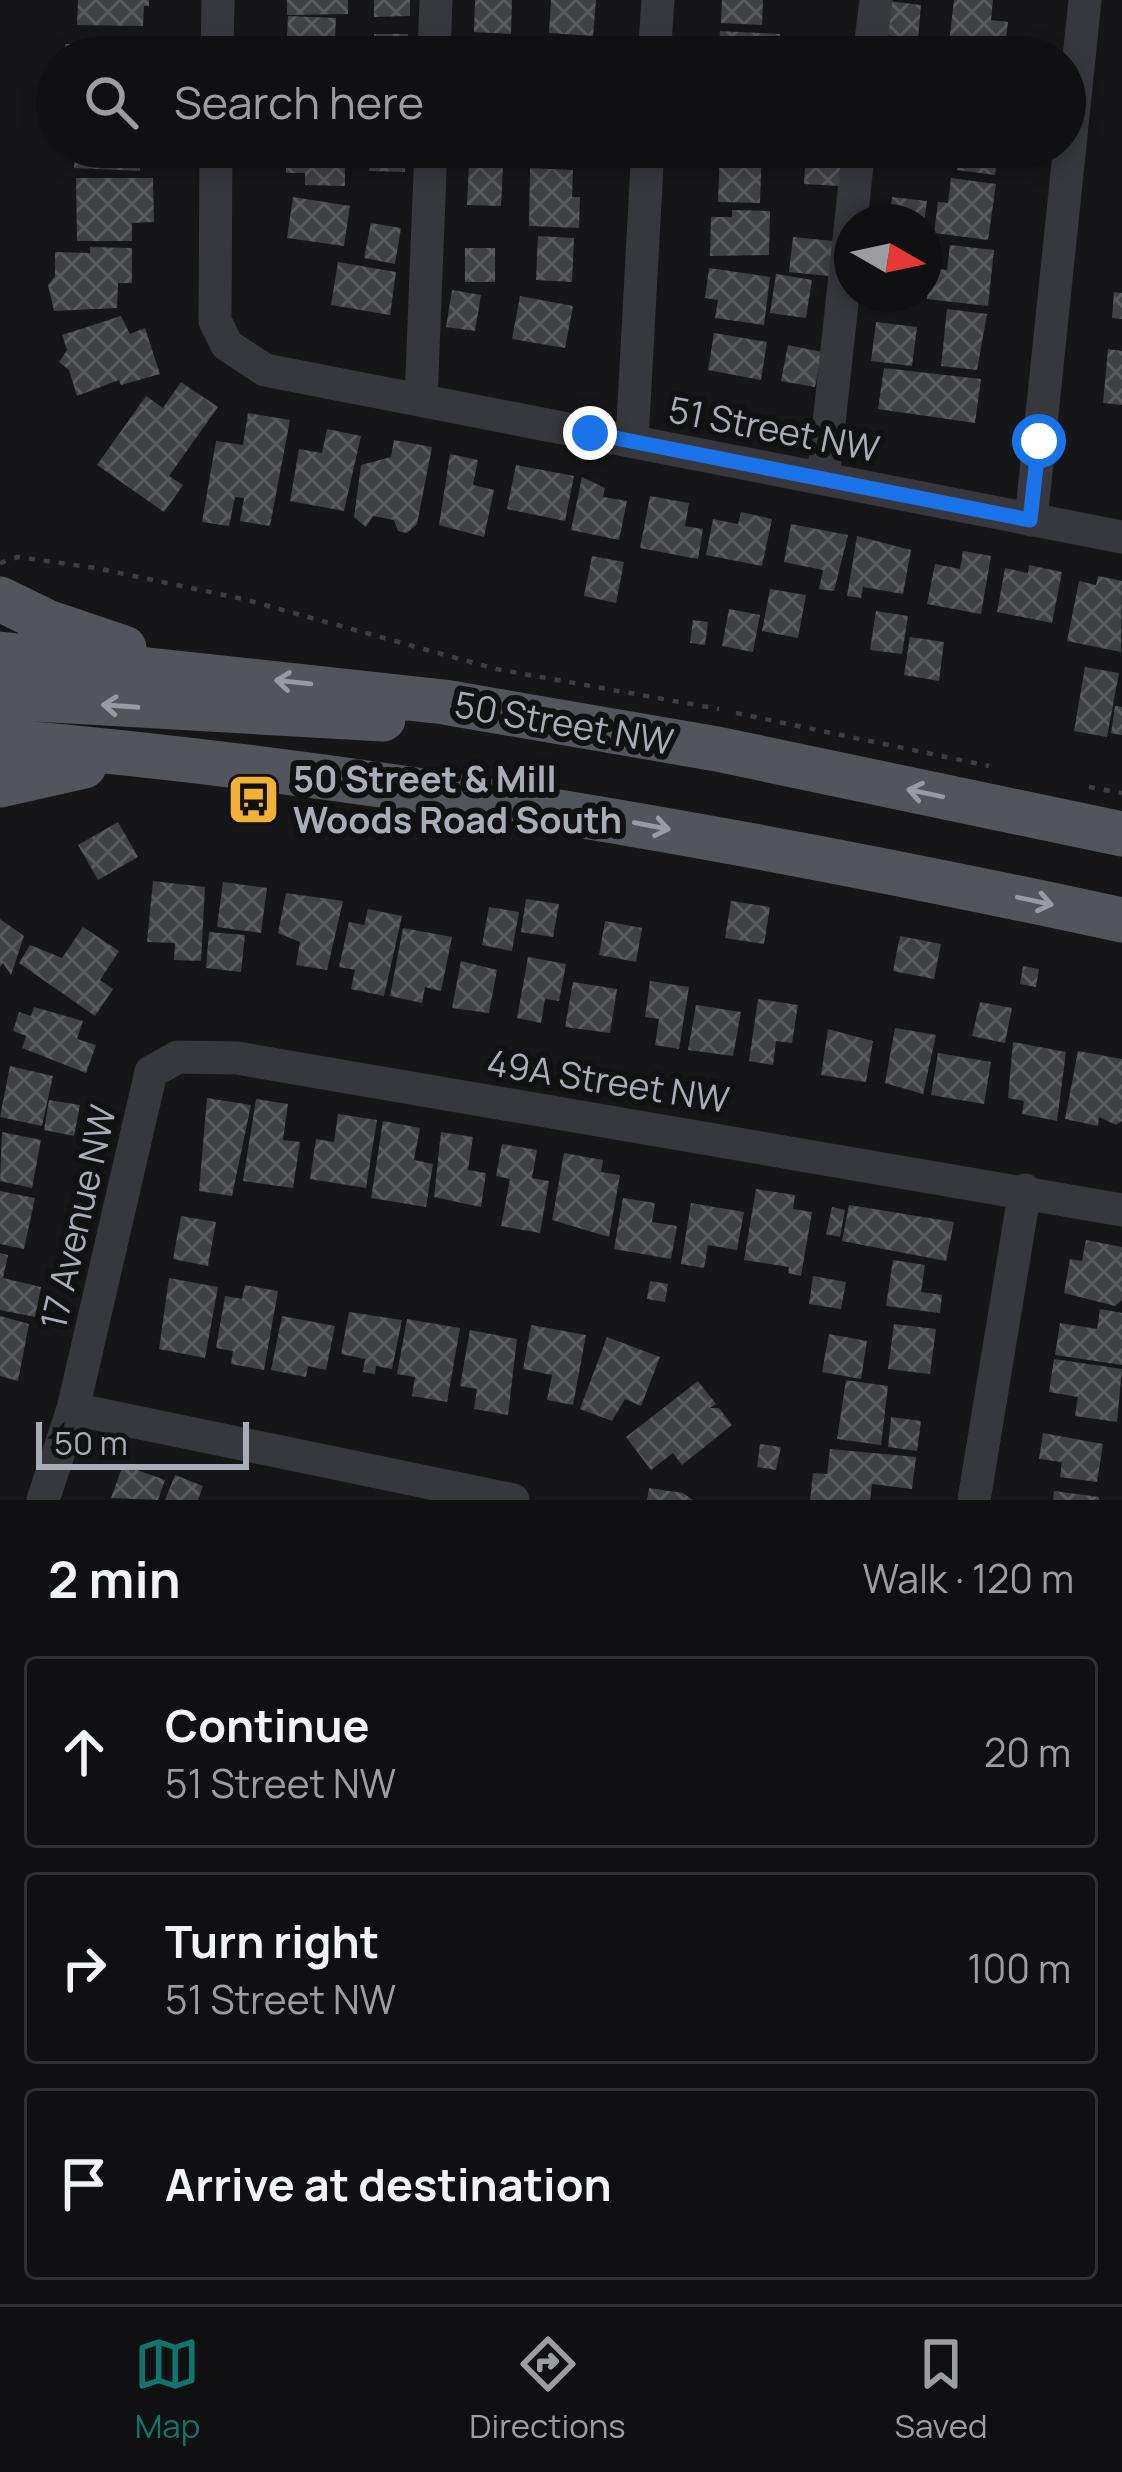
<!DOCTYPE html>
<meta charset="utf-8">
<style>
:root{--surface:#101012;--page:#1e1e20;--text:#f1f3f6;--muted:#9c9d9f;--line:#303032;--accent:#0f766e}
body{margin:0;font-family:Manrope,sans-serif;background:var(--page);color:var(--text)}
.compass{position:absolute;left:834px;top:204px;width:108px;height:108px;border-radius:50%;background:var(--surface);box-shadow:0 6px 18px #0003;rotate:99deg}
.scale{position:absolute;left:36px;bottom:30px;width:213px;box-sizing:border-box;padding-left:12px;border:6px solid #a8adb8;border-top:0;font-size:33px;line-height:42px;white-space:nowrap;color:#a8adb8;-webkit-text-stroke:9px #111113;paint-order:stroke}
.stop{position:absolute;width:36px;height:36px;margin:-27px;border:9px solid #1a73e8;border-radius:50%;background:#fff}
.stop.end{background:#1a73e8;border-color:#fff;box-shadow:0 3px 12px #0008}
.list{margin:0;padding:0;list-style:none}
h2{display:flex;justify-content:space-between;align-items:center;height:156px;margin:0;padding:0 48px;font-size:51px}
h2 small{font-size:39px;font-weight:400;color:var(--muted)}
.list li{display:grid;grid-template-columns:78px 1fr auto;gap:36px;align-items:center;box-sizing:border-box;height:192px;margin:0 24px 24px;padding:0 24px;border:3px solid var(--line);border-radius:12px}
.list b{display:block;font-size:45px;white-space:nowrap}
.list p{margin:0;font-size:39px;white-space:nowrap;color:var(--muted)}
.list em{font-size:39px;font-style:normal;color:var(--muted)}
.icon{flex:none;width:66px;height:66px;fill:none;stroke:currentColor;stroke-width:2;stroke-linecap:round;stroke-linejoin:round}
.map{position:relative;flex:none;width:1122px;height:1500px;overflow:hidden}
.search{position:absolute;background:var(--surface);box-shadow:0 6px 18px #0003;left:36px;right:36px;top:36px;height:132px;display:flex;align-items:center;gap:30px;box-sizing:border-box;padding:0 42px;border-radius:66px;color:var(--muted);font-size:45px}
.sheet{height:804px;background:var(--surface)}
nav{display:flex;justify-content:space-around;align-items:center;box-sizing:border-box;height:168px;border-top:3px solid var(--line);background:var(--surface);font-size:33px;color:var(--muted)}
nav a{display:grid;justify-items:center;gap:6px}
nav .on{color:var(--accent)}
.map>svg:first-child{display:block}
.building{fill:url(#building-cross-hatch)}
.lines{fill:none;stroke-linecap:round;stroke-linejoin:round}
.path{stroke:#3d3f44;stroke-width:4.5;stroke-dasharray:6 9;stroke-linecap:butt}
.minor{stroke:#37383d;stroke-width:33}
.major{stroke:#53555c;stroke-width:45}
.oneway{stroke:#979ba6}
.route{stroke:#1a73e8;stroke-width:15}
.labels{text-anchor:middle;stroke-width:12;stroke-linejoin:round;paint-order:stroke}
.street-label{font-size:36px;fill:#a8adb8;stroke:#111113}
.poi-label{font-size:36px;font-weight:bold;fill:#a8adb8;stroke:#111113;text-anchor:start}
</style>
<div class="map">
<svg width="1122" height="1500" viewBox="0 0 1122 1500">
<defs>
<pattern id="building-cross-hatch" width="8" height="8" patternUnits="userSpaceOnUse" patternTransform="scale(3)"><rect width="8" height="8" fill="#404145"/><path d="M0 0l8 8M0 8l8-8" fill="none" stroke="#595a5e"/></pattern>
</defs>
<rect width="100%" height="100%" fill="#161618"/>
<path class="building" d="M78,0H149V6H144L143,26L77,25Z
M287,0H348V14L287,15Z
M374,0H410V16L374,17Z
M475,0H512L511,34L474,32Z
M551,0H596L593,36L549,33Z
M722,0H763L762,25L721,23Z
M954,0H993L991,20L1008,22L1005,48L949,42Z
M888,1L921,5L918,39L885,35Z
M288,16L336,18L334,57H286Z
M720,31L780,34L778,57H718Z
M374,34H408V57H374Z
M114,36L147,37V57H65V44H113Z
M548,37L594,40L593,57H547Z
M938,48L996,54V57H937Z
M75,147H140V171L74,168Z
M286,147H345V186L305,185V173H286Z
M370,147H406L405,172L369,171Z
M543,147H588L587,166L542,163Z
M872,147H905L903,166L871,163Z
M960,147H999L995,175L957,170Z
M720,148L762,149L760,203L718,202Z
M806,152L841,154L839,186L804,184Z
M469,163L503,164L501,206L467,205Z
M530,168L573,170L572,197H580L579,228L529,226Z
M76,178H153L154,222L132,223V241H77Z
M951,178L996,184L988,240L934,233L938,202L948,203Z
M293,197L350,206L344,246L287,238Z
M892,197L927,201L924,222H889Z
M732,210L770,211L769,255L710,256L711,217H732Z
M371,223L401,228L395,264L364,258Z
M538,236L574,238L572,282L536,280Z
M793,237L833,241L829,276L789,272Z
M950,245L994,250L988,306L927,299L931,268L947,270Z
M90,247L132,248V283H118L117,308L54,311L48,285L55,276V252L90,253Z
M465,248H495V282H465Z
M338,262L396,272L390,315L331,305Z
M709,268L770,277L764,325L715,318L718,300L705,298Z
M776,274L812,280L806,318L770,313Z
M452,290L481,295L475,331L446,327Z
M1114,292L1122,293V319L1112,318Z
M520,296L573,306L565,348L512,339Z
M947,309L987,314L977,370L941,366Z
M121,316L130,334L145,328L160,374L121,385L119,380L77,396L69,370L59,362L67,350L62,335Z
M876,322L917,327L912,366L871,361Z
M714,333L767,342L761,380L708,370Z
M788,345L822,352L815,387L781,381Z
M1108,349L1122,351V405L1103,403Z
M884,368L981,379L975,423L878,409Z
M181,382L218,407L169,476L183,485L164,512L97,465L146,396L163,408Z
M248,413L290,420L270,526L240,521L244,498L235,497L229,526L202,522L216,441L243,445Z
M327,429L361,436L344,511L290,501L299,449L322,453Z
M394,440L432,447L417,524L407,533L398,531L394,520L373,516L366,527L354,517L361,465L391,457Z
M450,454L478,460L473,485L494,490L484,537L439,525Z
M516,465L574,476L565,521L507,509Z
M582,477L605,488L603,497L627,501L619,540L571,530Z
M650,496L689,503L685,526L703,529L698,559L640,548Z
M741,512L772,519L762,566L706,555L713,519L738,524Z
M791,524L848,535L834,591L819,589L823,570L784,562Z
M857,536L911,550L903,594L863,587L861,598L847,596Z
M963,551L991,556L981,614L927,604L935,564L960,569Z
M592,556L624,562L616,603L584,596Z
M1029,565L1062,572L1052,623L997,612L1005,568L1028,573Z
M1098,576L1122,581L1121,652L1067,641L1079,581L1096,585Z
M770,589L806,595L798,638L762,631Z
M729,609L760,615L753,652L722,646Z
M876,611L908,616L902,654L870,650Z
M693,620L708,622L705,645L690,643Z
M910,637L944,642L939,681L904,675Z
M1085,667L1119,673L1107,737L1074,731Z
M1115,706L1122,707V735L1111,733Z
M118,822L138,857L98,880L78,845Z
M153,881L205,887L201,961L174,960L175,943L147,942Z
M223,882L267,888L261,933L217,927Z
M286,893L343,901L327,970L296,965L300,942L278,933Z
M526,899L559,904L553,937L521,932Z
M731,901L770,907L764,944L725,938Z
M489,907L519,912L512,951L482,945Z
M368,909L402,916L384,996L351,989L355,970L339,967L349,922L364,925Z
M0,919L24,936L11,975L3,963L0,967Z
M605,921L642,928L636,962L599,955Z
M83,927L119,951L100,980L113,989L95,1016L19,963L30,945L62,958Z
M403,928L452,937L441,991L425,987L422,1003L390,996Z
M209,932L245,935L241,972L206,968Z
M900,936L941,944L934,979L893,971Z
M528,957L566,964L559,1001L545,999L541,1023L517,1018Z
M461,961L497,970L489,1013L452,1008Z
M1023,966L1039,969L1036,987L1020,984Z
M650,981L689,987L679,1049L655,1045L659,1019L645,1017Z
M573,982L617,989L610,1033L565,1027Z
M758,999L798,1005L792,1043L776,1041L773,1065L749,1061Z
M980,1002L1012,1008L1005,1043L972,1036Z
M696,1005L741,1012L733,1056L688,1050Z
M34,1007L83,1021L77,1039L96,1045L86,1073L22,1048L26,1036L13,1031L19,1012L31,1016Z
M895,1028L936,1035L923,1094L885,1083Z
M828,1029L873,1041L866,1082L821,1075Z
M1013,1042L1066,1052L1057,1121L1022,1114L1024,1101L1008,1098Z
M1078,1051L1122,1059V1121L1116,1125L1099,1117L1098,1126L1065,1119Z
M938,1053L991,1062L984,1104L931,1095Z
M10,1066L53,1076L42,1126L0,1117Z
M207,1098L251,1105L232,1196L199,1191Z
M256,1099L288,1104L283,1140L300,1142L293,1188L243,1181Z
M49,1100L80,1105L74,1136L44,1130Z
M338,1114L377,1120L366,1188L310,1179L316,1139L334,1142Z
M383,1121L420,1128L414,1160L433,1164L426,1207L371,1198Z
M2,1132L41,1140L32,1188L0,1181Z
M441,1132L473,1137L468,1170L486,1173L481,1207L434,1197Z
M502,1144L537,1150L532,1178L549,1181L540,1233L501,1226L510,1179L496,1176Z
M564,1153L603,1160L601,1172L620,1175L609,1237L552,1220Z
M756,1189L795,1195L793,1209L812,1212L801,1276L788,1273L789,1267L744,1260Z
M0,1191L35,1198L24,1249L0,1244Z
M623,1198L655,1203L652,1222L677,1226L671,1259L614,1249Z
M691,1203L744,1212L737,1250L708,1245L704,1268L681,1264Z
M849,1205L954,1222L946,1261L842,1241Z
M832,1207L845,1210L840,1237L826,1234Z
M181,1216L216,1222L208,1266L173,1259Z
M1086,1240L1122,1247V1300L1115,1306L1064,1293L1070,1259L1082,1261Z
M0,1253L8,1255L3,1278L41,1287L35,1317L0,1310Z
M893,1260L925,1265L921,1292L942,1295L940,1313L886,1306Z
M813,1276L846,1282L841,1309L809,1304Z
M169,1278L218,1287L205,1358L159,1349Z
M650,1281L668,1284L665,1302L647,1299Z
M245,1285L278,1291L264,1370L231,1364L233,1351L216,1348L225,1296L242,1299Z
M1100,1309L1122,1313V1365L1055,1355L1060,1323L1097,1329Z
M349,1312L402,1320L392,1369L376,1366L375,1374L363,1372L365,1359L341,1354Z
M0,1316L29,1324L18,1381L0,1376Z
M282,1316L335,1326L326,1370L308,1366L306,1377L271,1370Z
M407,1319L460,1328L447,1402L412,1396L415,1377L397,1374Z
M894,1324L936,1329L930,1374L888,1369Z
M531,1325L586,1335L573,1405L547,1400L552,1375L523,1369Z
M470,1330L517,1339L508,1415L474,1409L477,1389L460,1386Z
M829,1334L867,1341L861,1379L822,1372Z
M607,1337L660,1357L641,1406L625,1399L612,1421L580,1409Z
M1054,1359L1122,1369L1117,1422L1075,1416L1078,1397L1049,1392Z
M846,1380L888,1386L881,1445L837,1439Z
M698,1381L716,1404L710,1408H719L732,1425L682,1465L673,1453L651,1470L626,1437Z
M891,1417L921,1421L917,1451L888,1447Z
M1043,1433L1103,1444L1097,1482L1060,1477L1062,1462L1039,1459Z
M760,1444L781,1447L776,1470L757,1467Z
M830,1449L916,1457L912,1489L872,1484L870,1500H810L813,1473L827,1474Z
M123,1465L165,1480L158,1500L111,1498Z
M175,1475L203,1486L198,1500H165Z
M649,1488L683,1493L693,1500H647Z
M1054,1491L1099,1497V1500H1053Z"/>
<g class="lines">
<path class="path" d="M0,563L18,557L96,568L243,599L496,669L719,709
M736,713L989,766
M1089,787L1122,793"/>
<path class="minor" d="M217,57L218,0
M434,57L436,0
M654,57L658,0
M869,57L876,0
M216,147L215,321L227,345L265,370L1122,537
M421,400L431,147
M632,441L648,147
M823,478L859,147
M1031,520L1085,0
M73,1409L513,1500
M43,1500L73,1409L151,1072L178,1057L237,1058L1122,1210
M974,1500L1025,1190"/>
<path class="major" d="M0,599L47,622L124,648
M0,654L444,702L717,749L1122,834
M0,697L383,719
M0,741C379,774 751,840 1122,920
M0,785L84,766"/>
</g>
<defs><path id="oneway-shaft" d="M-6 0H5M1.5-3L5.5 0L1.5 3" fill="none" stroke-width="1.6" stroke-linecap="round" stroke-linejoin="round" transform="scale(3)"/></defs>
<g class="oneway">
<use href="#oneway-shaft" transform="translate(293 682) rotate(-174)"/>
<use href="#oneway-shaft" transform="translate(120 706) rotate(-176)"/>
<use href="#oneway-shaft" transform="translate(925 793) rotate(-168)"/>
<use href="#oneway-shaft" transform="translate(652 826) rotate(11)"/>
<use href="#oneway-shaft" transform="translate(1035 901) rotate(12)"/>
</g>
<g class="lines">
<path class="route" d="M590,433L1030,520L1039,441"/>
</g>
<defs>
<symbol id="bus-square" viewBox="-11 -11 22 22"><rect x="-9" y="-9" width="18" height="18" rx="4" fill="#f2b134" stroke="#111113"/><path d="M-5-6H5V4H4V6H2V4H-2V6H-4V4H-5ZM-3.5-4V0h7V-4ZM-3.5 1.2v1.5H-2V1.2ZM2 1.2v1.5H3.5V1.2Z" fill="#111"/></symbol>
</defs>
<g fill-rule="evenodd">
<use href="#bus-square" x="224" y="770" width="59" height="59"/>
</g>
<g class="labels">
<g class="street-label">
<text transform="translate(774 429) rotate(11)" y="13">51 Street NW</text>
<text transform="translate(564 723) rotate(10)" y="13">50 Street NW</text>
<text transform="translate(608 1081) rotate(9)" y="13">49A Street NW</text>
<text transform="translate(78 1217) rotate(-77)" y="13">17 Avenue NW</text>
</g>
<g class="poi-label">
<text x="293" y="792">50 Street &amp; Mill<tspan x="293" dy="41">Woods Road South</tspan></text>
</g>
</g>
</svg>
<svg class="compass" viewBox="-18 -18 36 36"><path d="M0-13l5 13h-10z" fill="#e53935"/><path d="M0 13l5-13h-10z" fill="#9c9d9f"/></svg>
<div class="scale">50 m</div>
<div class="stop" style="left:1039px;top:441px"></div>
<div class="stop end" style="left:590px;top:433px"></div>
<div class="search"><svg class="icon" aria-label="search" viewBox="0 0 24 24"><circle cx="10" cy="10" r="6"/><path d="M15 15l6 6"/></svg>Search here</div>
</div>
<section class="sheet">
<h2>2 min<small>Walk · 120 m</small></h2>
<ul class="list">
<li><svg class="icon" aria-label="ahead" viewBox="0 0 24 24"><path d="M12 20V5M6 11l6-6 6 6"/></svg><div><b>Continue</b><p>51 Street NW</p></div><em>20 m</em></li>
<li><svg class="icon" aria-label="right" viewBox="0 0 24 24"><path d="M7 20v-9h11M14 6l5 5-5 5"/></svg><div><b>Turn right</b><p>51 Street NW</p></div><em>100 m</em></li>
<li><svg class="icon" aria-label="arrive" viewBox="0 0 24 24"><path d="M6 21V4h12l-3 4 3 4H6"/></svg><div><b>Arrive at destination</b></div></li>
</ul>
</section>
<nav>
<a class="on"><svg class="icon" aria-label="map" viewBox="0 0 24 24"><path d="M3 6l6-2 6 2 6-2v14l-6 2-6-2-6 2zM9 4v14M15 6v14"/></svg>Map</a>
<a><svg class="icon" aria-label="directions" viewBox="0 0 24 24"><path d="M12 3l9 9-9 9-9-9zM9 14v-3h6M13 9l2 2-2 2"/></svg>Directions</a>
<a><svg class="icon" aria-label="saved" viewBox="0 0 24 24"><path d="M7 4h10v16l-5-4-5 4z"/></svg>Saved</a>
</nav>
